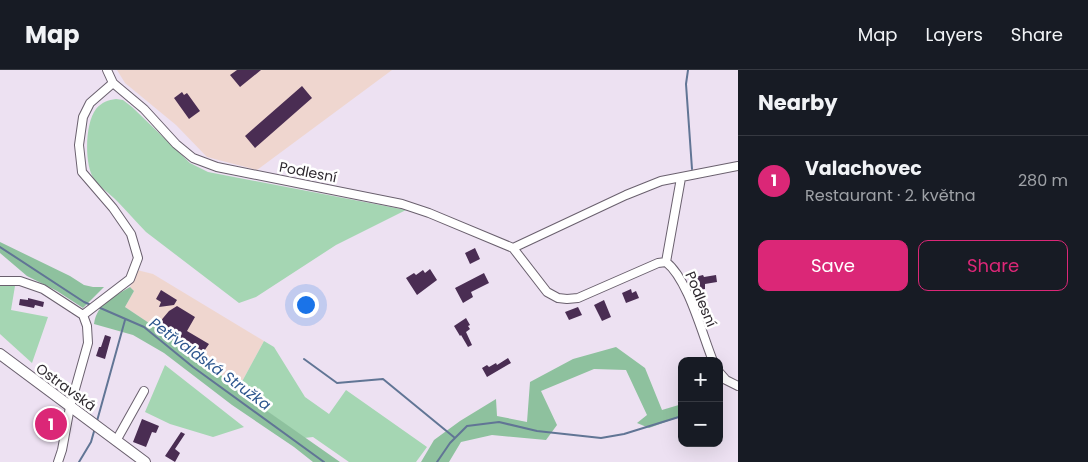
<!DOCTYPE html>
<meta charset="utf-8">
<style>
:root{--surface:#171b24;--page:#242831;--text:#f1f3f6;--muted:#9ea1a6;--line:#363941;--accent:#db2777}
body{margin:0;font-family:Poppins,sans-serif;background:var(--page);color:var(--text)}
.controls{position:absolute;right:15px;bottom:15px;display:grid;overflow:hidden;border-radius:10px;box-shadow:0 5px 20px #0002}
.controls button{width:45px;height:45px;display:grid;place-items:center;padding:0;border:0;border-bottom:1px solid var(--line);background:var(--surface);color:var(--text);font:25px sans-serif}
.you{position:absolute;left:305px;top:234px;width:18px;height:18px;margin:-12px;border:4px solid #fff;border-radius:50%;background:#1a73e8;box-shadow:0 0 0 8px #1a73e833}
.badge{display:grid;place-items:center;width:32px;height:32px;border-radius:50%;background:var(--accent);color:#fff;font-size:16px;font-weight:700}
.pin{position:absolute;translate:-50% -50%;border:2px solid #fff;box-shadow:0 1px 5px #0006}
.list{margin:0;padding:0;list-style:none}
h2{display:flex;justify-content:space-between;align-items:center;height:65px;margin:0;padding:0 20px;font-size:21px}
h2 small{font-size:16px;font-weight:400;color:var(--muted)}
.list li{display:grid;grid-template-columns:32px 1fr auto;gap:15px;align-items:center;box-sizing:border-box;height:90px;padding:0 20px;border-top:1px solid var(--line)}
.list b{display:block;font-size:19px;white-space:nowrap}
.list p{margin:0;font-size:16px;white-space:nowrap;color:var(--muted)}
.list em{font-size:16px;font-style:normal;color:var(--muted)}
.actions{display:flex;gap:10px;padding:15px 20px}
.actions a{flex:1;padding:11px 0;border:1px solid var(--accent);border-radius:10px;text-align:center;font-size:18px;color:var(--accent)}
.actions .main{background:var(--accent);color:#fff}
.map{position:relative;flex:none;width:738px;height:392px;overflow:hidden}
header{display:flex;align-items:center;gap:30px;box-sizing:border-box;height:70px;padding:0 25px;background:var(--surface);border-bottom:1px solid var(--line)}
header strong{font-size:24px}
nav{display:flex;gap:28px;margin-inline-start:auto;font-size:18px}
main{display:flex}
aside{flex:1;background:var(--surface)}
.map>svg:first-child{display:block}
.industrial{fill:#efd6cf}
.green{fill:#a5d6b3}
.forest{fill:#8ec19e}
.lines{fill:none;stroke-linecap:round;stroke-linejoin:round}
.stream{stroke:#617595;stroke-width:2}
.building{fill:#4a2d53}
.minor-casing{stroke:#6a606e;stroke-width:10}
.major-casing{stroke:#6a606e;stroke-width:12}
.minor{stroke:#fff;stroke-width:8}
.major{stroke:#fff;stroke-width:10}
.labels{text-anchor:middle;stroke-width:5;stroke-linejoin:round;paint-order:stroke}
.street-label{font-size:14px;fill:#2e292f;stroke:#fff}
.water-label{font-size:15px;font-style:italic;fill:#2d568e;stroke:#fff}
</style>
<header>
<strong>Map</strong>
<nav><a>Map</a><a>Layers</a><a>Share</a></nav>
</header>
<main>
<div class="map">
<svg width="738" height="392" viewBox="0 0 738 392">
<rect width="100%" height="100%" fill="#ede1f2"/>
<path class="industrial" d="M117,0H392L257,100L207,87L176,55L125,13Z
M137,200L153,204L264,271L238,319L200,287L125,237L134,221L130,217Z"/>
<path class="green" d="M116,29L123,30L132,37L190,93L208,102L406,140L336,175L256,227L239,233L146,162C136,152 127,141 117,131C110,124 100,117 94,109C84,95 85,53 96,39C102,32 108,30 116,29Z
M0,216H15L11,240L48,247L32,293L0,264Z
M264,271L274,277L305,327L329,344L346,320L427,377L416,392H349L313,367L304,368L243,324L238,319Z
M165,295L244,357L213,367L170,354L145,342Z"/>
<path class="forest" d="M0,172L70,206L84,215L93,217H104L83,238L57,221L27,206L0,183Z
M130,217L134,221L125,237L200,287L243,324L340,392H313L294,377L232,335L164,283L133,265L94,254C97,233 114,227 130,217Z
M616,277L645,298L662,340L682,334V346L649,358L637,353L647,345L626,300L594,299L541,321L557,355L546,370L492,365L461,372L449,392H421L434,370L460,351L496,329L497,346L527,352L530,312L573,289Z"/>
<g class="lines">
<path class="stream" d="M688,0L686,14L692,99
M0,177L84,232L91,235
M98,237L144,257L193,297L324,392
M304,289L337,313L383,309L455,368
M97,351L125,250
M79,392L91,372L95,358
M437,392L450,373L467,356L499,352L537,361L601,368L624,364L682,346"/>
</g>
<path class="building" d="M237,0H261L240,17L230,5Z
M302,16L312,28L255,78L245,66Z
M182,22L184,25L187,23L200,41L189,49L174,28Z
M475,178L480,189L470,194L465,183Z
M430,199L437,210L417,225L406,208L414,203L416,205L423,200L425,203Z
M484,203L489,213L471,222L473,227L463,233L455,218Z
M703,205L704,207L716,205L717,212L705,214V219L696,220V215L693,216L692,209H695V207Z
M631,219L632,223L636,221L639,228L626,233L622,223Z
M161,220L177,230L174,235L159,237L161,232L156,229Z
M28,228L44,232L43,237L35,235L34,238L19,235L20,229L28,230Z
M604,230L611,247L602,251L594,235Z
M177,236L195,247L187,261L209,274L200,287L171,269L158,254L169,241Z
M578,237L582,245L569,250L565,242Z
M466,248L470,255L468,256L470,259L466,262L472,275L468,277L461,265L460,266L454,256Z
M105,265L111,267L105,289L96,286L99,277H101Z
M508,288L511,293L487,307L482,298L487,295L489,297L496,293L497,295Z
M46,343L59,345L55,371L42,369L43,359L40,358L41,353H44Z
M142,349L159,356L156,363L152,362L146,377L133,372Z
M181,362L185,364L175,379L180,383L175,392L165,386Z"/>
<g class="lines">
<defs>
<path id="minor" d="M107,0L113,13
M113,13L144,39L176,74L193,88L217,97L402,134L429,143L513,178L547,222L558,228L567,229L578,228L658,193L666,192C688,209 702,264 713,291
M513,178L626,125L661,111L738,96
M666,192L681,108
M0,211H20L43,219L83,245L87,256L88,273L70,337L62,380L58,392
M83,245L130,209L138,188L131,164L113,138L82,102L79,75L83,47L90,33L113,13
M719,302L726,310L738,316
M116,371L144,321"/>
<path id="major" d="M0,284L145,392"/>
</defs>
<use href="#minor" class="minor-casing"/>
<use href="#major" class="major-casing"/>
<use href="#minor" class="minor"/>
<use href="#major" class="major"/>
</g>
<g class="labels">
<g class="street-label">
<text transform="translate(308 102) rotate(11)" y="5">Podlesní</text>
<text transform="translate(701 229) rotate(67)" y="5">Podlesní</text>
<text transform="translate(66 317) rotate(36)" y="5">Ostravská</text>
</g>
<g class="water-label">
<text transform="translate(210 294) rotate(36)" y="5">Petřvaldská Stružka</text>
</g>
</g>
</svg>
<div class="controls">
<button>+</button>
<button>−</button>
</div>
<div class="you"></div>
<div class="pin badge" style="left:51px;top:354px">1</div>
</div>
<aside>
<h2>Nearby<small></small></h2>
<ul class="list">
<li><span class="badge">1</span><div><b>Valachovec</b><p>Restaurant · 2. května</p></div><em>280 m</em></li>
</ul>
<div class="actions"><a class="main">Save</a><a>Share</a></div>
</aside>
</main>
